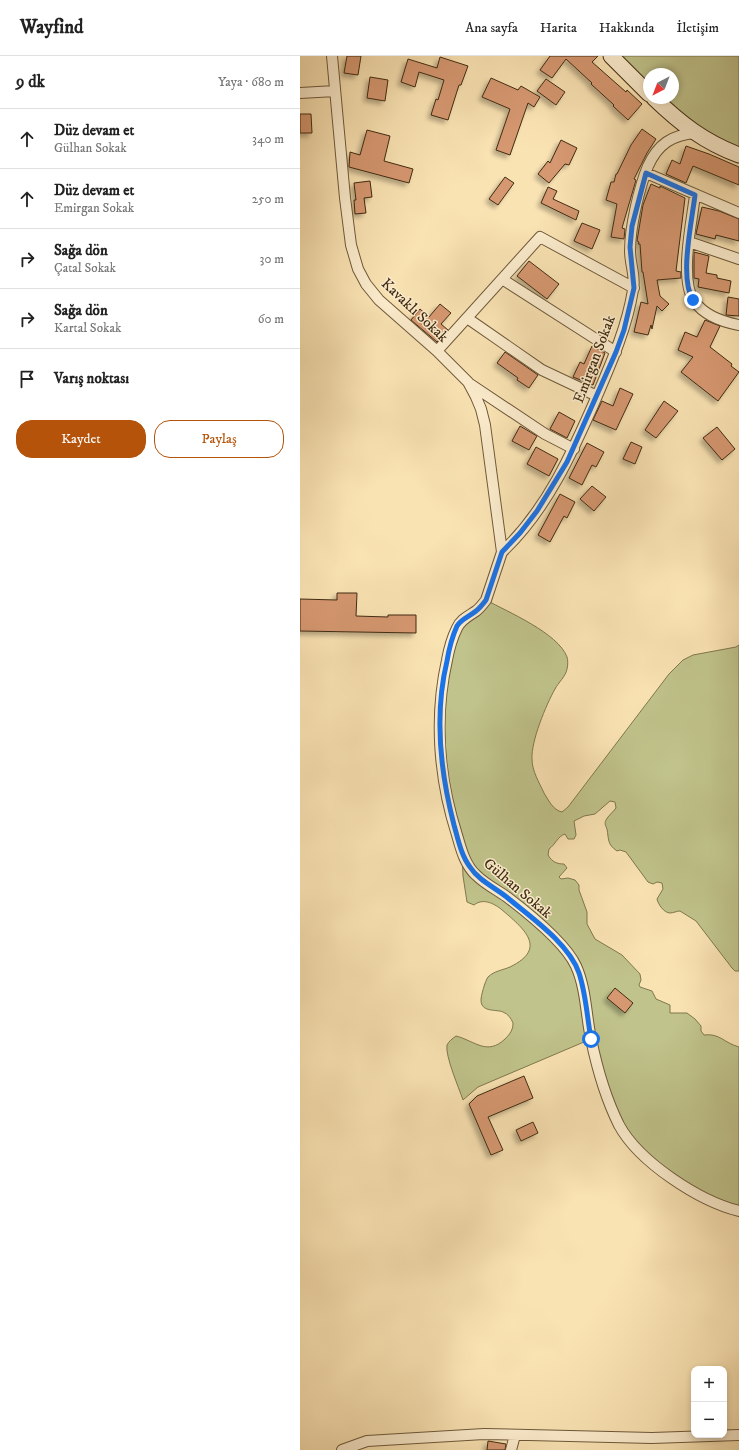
<!DOCTYPE html>
<html lang="tr">
<meta charset="utf-8">
<style>
:root{--surface:#fff;--page:#f6f6f6;--text:#222;--muted:#767676;--line:#e0e0e0;--accent:#b45309}
body{margin:0;font-family:"IM FELL DW Pica",serif;background:var(--page);color:var(--text)}
.controls{position:absolute;right:12px;bottom:12px;display:grid;overflow:hidden;border-radius:8px;box-shadow:0 2px 6px #0003}
.controls button{width:36px;height:36px;display:grid;place-items:center;padding:0;border:0;border-bottom:1px solid var(--line);background:var(--surface);color:var(--text);font:20px sans-serif}
.compass{position:absolute;left:343px;top:12px;width:36px;height:36px;border-radius:50%;background:var(--surface);box-shadow:0 2px 6px #0003;rotate:222deg}
.stop{position:absolute;width:12px;height:12px;margin:-9px;border:3px solid #1a73e8;border-radius:50%;background:#fff}
.stop.end{background:#1a73e8;border-color:#fff;box-shadow:0 1px 4px #0008}
.list{margin:0;padding:0;list-style:none}
h2{display:flex;justify-content:space-between;align-items:center;height:52px;margin:0;padding:0 16px;font-size:17px}
h2 small{font-size:13px;font-weight:400;color:var(--muted)}
.list li{display:grid;grid-template-columns:26px 1fr auto;gap:12px;align-items:center;box-sizing:border-box;height:60px;padding:0 16px;border-top:1px solid var(--line)}
.list b{display:block;font-size:15px;white-space:nowrap}
.list p{margin:0;font-size:13px;white-space:nowrap;color:var(--muted)}
.list em{font-size:13px;font-style:normal;color:var(--muted)}
.actions{display:flex;gap:8px;padding:12px 16px}
.actions a{flex:1;padding:9px 0;border:1px solid var(--accent);border-radius:16px;text-align:center;font-size:14px;color:var(--accent)}
.actions .main{background:var(--accent);color:#fff}
.icon{flex:none;width:22px;height:22px;fill:none;stroke:currentColor;stroke-width:2;stroke-linecap:round;stroke-linejoin:round}
.map{position:relative;flex:none;width:439px;height:1394px;overflow:hidden}
header{display:flex;align-items:center;gap:24px;box-sizing:border-box;height:56px;padding:0 20px;background:var(--surface);border-bottom:1px solid var(--line)}
header strong{font-size:19px}
nav{display:flex;gap:22px;margin-inline-start:auto;font-size:14px}
main{display:flex}
aside{flex:1;background:var(--surface)}
.map>svg:first-child{display:block}
.green{fill:#c0c38b;stroke:#80774e}
.building{fill:#d69871;stroke:#402b12;filter:url(#shadow)}
.lines{fill:none;stroke-linecap:round;stroke-linejoin:round}
.street-casing{stroke:#6e593a;stroke-width:12}
.secondary-casing{stroke:#402b12;stroke-width:17}
.street{stroke:#fcedce;stroke-width:10}
.secondary{stroke:#fcedce;stroke-width:15}
.route{stroke:#1a73e8;stroke-width:5}
.labels{text-anchor:middle;stroke-width:3;stroke-linejoin:round;paint-order:stroke}
.street-label{font-size:15px;fill:#402b12;stroke:#fcedce}
</style>
<header>
<strong>Wayfind</strong>
<nav><a>Ana sayfa</a><a>Harita</a><a>Hakkında</a><a>İletişim</a></nav>
</header>
<main>
<aside>
<h2>9 dk<small>Yaya · 680 m</small></h2>
<ul class="list">
<li><svg class="icon" aria-label="ahead" viewBox="0 0 24 24"><path d="M12 20V5M6 11l6-6 6 6"/></svg><div><b>Düz devam et</b><p>Gülhan Sokak</p></div><em>340 m</em></li>
<li><svg class="icon" aria-label="ahead" viewBox="0 0 24 24"><path d="M12 20V5M6 11l6-6 6 6"/></svg><div><b>Düz devam et</b><p>Emirgan Sokak</p></div><em>250 m</em></li>
<li><svg class="icon" aria-label="right" viewBox="0 0 24 24"><path d="M7 20v-9h11M14 6l5 5-5 5"/></svg><div><b>Sağa dön</b><p>Çatal Sokak</p></div><em>30 m</em></li>
<li><svg class="icon" aria-label="right" viewBox="0 0 24 24"><path d="M7 20v-9h11M14 6l5 5-5 5"/></svg><div><b>Sağa dön</b><p>Kartal Sokak</p></div><em>60 m</em></li>
<li><svg class="icon" aria-label="arrive" viewBox="0 0 24 24"><path d="M6 21V4h12l-3 4 3 4H6"/></svg><div><b>Varış noktası</b></div></li>
</ul>
<div class="actions"><a class="main">Kaydet</a><a>Paylaş</a></div>
</aside>
<div class="map">
<svg width="439" height="1394" viewBox="0 0 439 1394">
<defs>
<filter id="shadow"><feDropShadow dx="-3.5" dy="3.5" stdDeviation="2" flood-color="#0004"/></filter>
</defs>
<rect width="100%" height="100%" fill="#fae3b3"/>
<filter id="stains"><feTurbulence type="fractalNoise" baseFrequency=".005" numOctaves="4"/><feColorMatrix values="0 0 0 0 .2 0 0 0 0 .09 0 0 0 0 .02 0 0 0 .5 -.17"/></filter>
<radialGradient id="worn" r=".72"><stop offset=".6" stop-color="#630" stop-opacity="0"/><stop offset="1" stop-color="#630" stop-opacity=".3"/></radialGradient>
<path class="green" d="M311,0H439V99L354,42H373V18H349V38Z
M186,544C208,556 258,577 267,601C268,604 268,609 267,613C266,620 258,627 255,633C246,649 231,685 232,703C232,715 239,726 244,737C249,745 253,754 262,756L268,751L369,618L383,604L393,599L436,591L439,589V915H435L432,912L396,865L380,855C377,855 373,857 370,857C364,857 358,848 357,843L363,833L362,827L357,826L353,828L348,826L326,796L320,794L317,795C307,788 309,784 307,773C306,770 304,768 306,764C308,760 313,756 316,752L315,746L310,745L295,758L284,760L274,765L276,779L274,783H268L265,778C258,780 255,789 249,793L248,799C252,806 257,808 264,808L267,812L259,821L261,823L268,822L275,824L279,829V834L287,856V868L295,883L322,899L340,918L341,924L339,929L340,931L352,935L356,943L370,949V957H387L395,963L401,970V975L404,979C420,977 424,987 439,991V1155L397,1139L327,1081L291,983L178,1031L163,1044C159,1032 145,1000 147,989C149,985 152,983 156,980C175,985 187,1000 205,983C210,978 213,974 213,967C211,962 208,958 203,956C197,953 181,957 181,944C181,940 185,925 188,921C194,915 203,914 210,911C249,892 223,872 201,853C193,847 183,842 174,849L167,846L163,820L162,797L140,694L151,585Z"/>
<path class="building" d="M47,0H61L58,19L44,17Z
M250,0H298L292,6L326,36L327,34L342,48L328,64L313,50L314,49L291,28L292,27L266,3L252,22L240,14Z
M140,1L168,10L161,29H159L148,64L131,59L136,43L138,44L144,24L119,16L115,31L101,26L108,3L137,12Z
M70,21L88,24L85,45L67,42Z
M191,22L218,34L221,30L240,41L234,51L228,47L210,99L196,94L210,53L182,41Z
M246,23L265,36L256,49L237,35Z
M0,58H11L12,77H0Z
M342,73L356,83L347,97L334,123L336,124L322,172L325,173L324,183L311,181L317,148L306,144L311,126H314L316,118H317L331,89Z
M67,74L90,80L84,105L113,113L109,127L49,111L50,96L60,99Z
M261,84L277,92L269,109L265,108L249,127L238,118L248,105L250,107Z
M386,90L409,98L439,111V129L393,110L386,127L366,118L372,104L380,108Z
M205,121L214,127L198,149L189,143Z
M70,125L72,141L64,142L66,157L55,158L54,144H56L54,127Z
M351,128L360,132V130L385,142L376,215L381,216V222L357,224L360,240L369,248L362,255L357,250L352,273L351,269L348,279L334,276L341,246L348,248L343,216H342L340,188H338L339,186L337,185L343,149Z
M248,131L257,135L253,143L279,155L276,164L241,147Z
M402,151L419,155L439,163V185L416,179L415,183L396,178Z
M282,167L300,174L292,193L274,185Z
M394,196L409,200L406,217L417,219V222L431,225L429,237L398,231L399,223L394,222Z
M229,205L259,228L247,243L217,220Z
M428,241L439,243V260L426,259Z
M140,248L151,257L141,268L148,274L137,286L111,264L120,253L129,261Z
M405,264L420,270L410,291L432,308L431,310L439,316L418,345L381,316L393,301L378,294L385,276L397,281Z
M292,290L305,297L293,329L273,321L280,306L284,308Z
M205,296L238,319L229,332L217,324L218,322L197,307Z
M320,332L333,338L316,374L293,364L302,345L313,350Z
M364,345L378,355L356,382L345,374Z
M259,356L275,365L267,382L250,373Z
M220,370L237,380L229,394L212,385Z
M417,371L435,393L422,404L403,382Z
M331,386L342,391L335,408L323,403Z
M287,387L304,396L296,411L292,409L282,429L269,422Z
M236,391L258,403L249,420L227,408Z
M292,430L306,441L294,455L280,443Z
M260,438L275,446L267,462L264,460L250,486L238,479Z
M37,537H57L56,560L88,561V559H116V577L0,575V543L37,544Z
M315,932L333,947L325,957L307,942Z
M224,1020L233,1042L188,1061L203,1094L191,1099L169,1048L177,1040Z
M233,1066L238,1077L221,1085L216,1074Z
M188,1385L206,1388L205,1394H187Z"/>
<g class="lines">
<defs>
<path id="street" d="M32,0L45,142L51,189L58,213L66,228L79,244L137,295L168,326L176,341L181,353L185,369L202,496L186,544C183,548 180,552 176,555C169,560 161,563 157,572C152,582 149,593 147,604C134,662 139,723 157,779C161,793 165,809 176,819C185,828 197,834 207,841C228,857 265,886 276,910C286,932 286,959 291,983C297,1012 306,1043 319,1069C339,1106 399,1145 439,1155
M0,37L35,35
M346,117L439,157
M395,139C392,165 379,223 394,245C404,259 423,266 439,269
M389,186L439,203
M202,223L316,296
M167,262L242,314L297,340
M137,295L240,181L334,232
M170,328L245,378L274,393
M202,496C247,454 273,395 297,340C312,305 327,271 333,234C336,222 330,208 330,195C330,171 339,132 348,110C358,88 372,79 395,77
M42,1394L67,1385L184,1378L352,1382L439,1379
M211,1394L215,1379"/>
<path id="secondary" d="M311,0L349,38
M354,42C380,67 404,86 439,99"/>
</defs>
<use href="#street" class="street-casing"/>
<use href="#secondary" class="secondary-casing"/>
<use href="#street" class="street"/>
<use href="#secondary" class="secondary"/>
</g>
<g class="lines">
<path class="route" d="M291,983C287,961 286,938 279,917C269,888 232,862 209,843C196,832 179,825 170,811C161,799 158,783 154,769C140,715 134,659 147,605C149,593 152,581 157,570C161,563 170,560 176,555C180,552 183,548 186,544L202,496L220,477L237,455L267,406L316,296L324,274L334,232L330,191L332,170L346,117L395,139C392,165 379,222 393,244"/>
</g>
<g class="labels">
<g class="street-label">
<text transform="translate(115 254) rotate(43)" y="5">Kavaklı Sokak</text>
<text transform="translate(294 303) rotate(-69)" y="5">Emirgan Sokak</text>
<text transform="translate(218 832) rotate(40)" y="5">Gülhan Sokak</text>
</g>
</g>
<rect width="100%" height="100%" filter="url(#stains)"/>
<rect width="100%" height="100%" fill="url(#worn)"/>
</svg>
<div class="controls">
<button>+</button>
<button>−</button>
</div>
<svg class="compass" viewBox="-18 -18 36 36"><path d="M0-13l5 13h-10z" fill="#e53935"/><path d="M0 13l5-13h-10z" fill="#767676"/></svg>
<div class="stop" style="left:291px;top:983px"></div>
<div class="stop end" style="left:393px;top:244px"></div>
</div>
</main>
